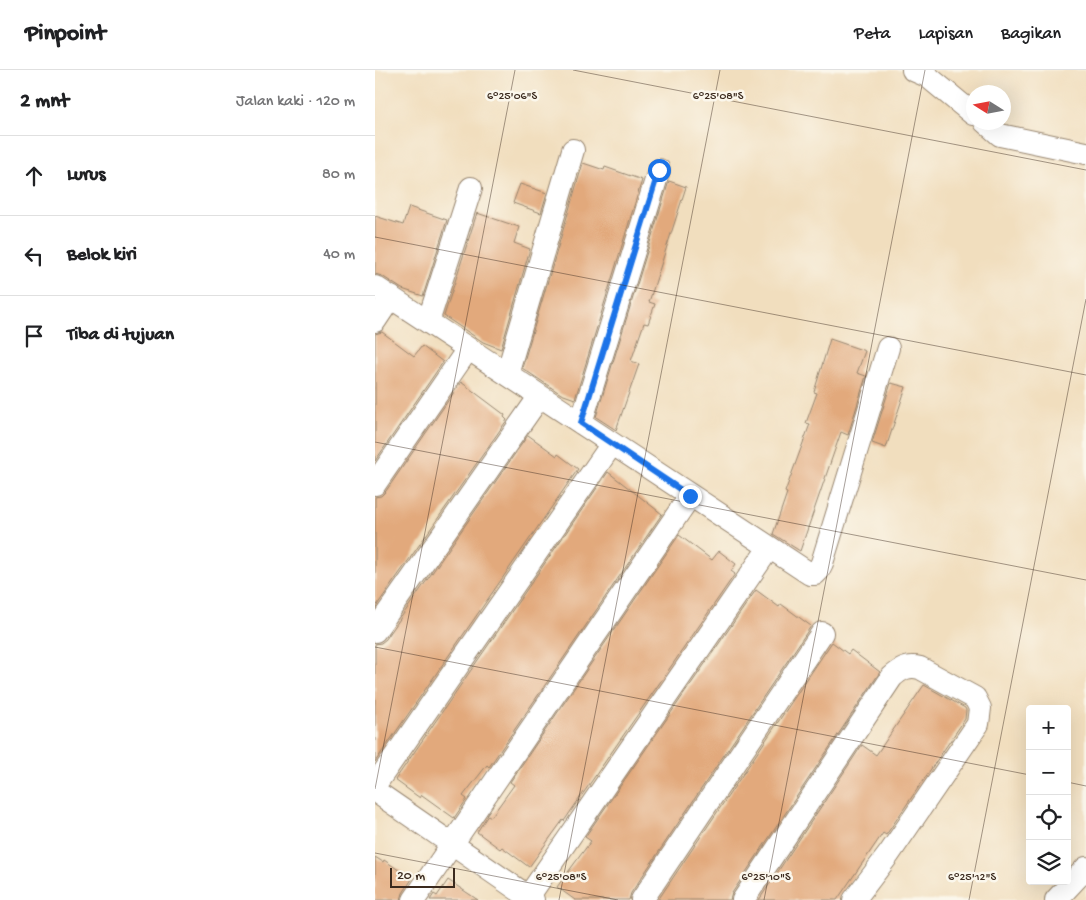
<!DOCTYPE html>
<html lang="id">
<meta charset="utf-8">
<style>
:root{--surface:#fff;--page:#f2f2f2;--text:#202124;--muted:#757577;--line:#e0e0e0}
body{margin:0;font-family:"Gochi Hand",sans-serif;background:var(--page);color:var(--text)}
.controls{position:absolute;right:15px;bottom:15px;display:grid;overflow:hidden;border-radius:5px;box-shadow:0 5px 20px #0002}
.controls button{width:45px;height:45px;display:grid;place-items:center;padding:0;border:0;border-bottom:1px solid var(--line);background:var(--surface);color:var(--text);font:25px sans-serif}
.compass{position:absolute;left:591px;top:15px;width:45px;height:45px;border-radius:50%;background:var(--surface);box-shadow:0 5px 20px #0002;rotate:281deg}
.scale{position:absolute;left:15px;bottom:12px;width:65px;box-sizing:border-box;padding-left:5px;border:2px solid #3b2a1e;border-top:0;font-size:14px;line-height:18px;white-space:nowrap;color:#3b2a1e;-webkit-text-stroke:4px #fbf7ec;paint-order:stroke}
.stop{position:absolute;width:15px;height:15px;margin:-11px;border:4px solid #1a73e8;border-radius:50%;background:#fff}
.stop.end{background:#1a73e8;border-color:#fff;box-shadow:0 1px 5px #0008}
.list{margin:0;padding:0;list-style:none}
h2{display:flex;justify-content:space-between;align-items:center;height:65px;margin:0;padding:0 20px;font-size:21px}
h2 small{font-size:16px;font-weight:400;color:var(--muted)}
.list li{display:grid;grid-template-columns:32px 1fr auto;gap:15px;align-items:center;box-sizing:border-box;height:80px;padding:0 20px;border-top:1px solid var(--line)}
.list b{display:block;font-size:19px;white-space:nowrap}
.list em{font-size:16px;font-style:normal;color:var(--muted)}
.icon{flex:none;width:28px;height:28px;fill:none;stroke:currentColor;stroke-width:2;stroke-linecap:round;stroke-linejoin:round}
.map{position:relative;flex:none;width:711px;height:830px;overflow:hidden}
header{display:flex;align-items:center;gap:30px;box-sizing:border-box;height:70px;padding:0 25px;background:var(--surface);border-bottom:1px solid var(--line)}
header strong{font-size:24px}
nav{display:flex;gap:28px;margin-inline-start:auto;font-size:18px}
main{display:flex}
aside{flex:1;background:var(--surface)}
.map>svg:first-child{display:block}
.building{fill:#e2a97b}
.lines{fill:none;stroke-linecap:round;stroke-linejoin:round}
.minor-casing{stroke:#96846e;stroke-width:24}
.minor{stroke:#fff;stroke-width:22}
.route{stroke:#1a73e8;stroke-width:6}
.ticks{fill:none;stroke:#3b2a1e;stroke-width:1;stroke-opacity:0.45}
.ticks-label{font-size:12px;text-anchor:middle;fill:#3b2a1e;stroke:#fbf7ec;stroke-width:5;stroke-linejoin:round;paint-order:stroke}
</style>
<header>
<strong>Pinpoint</strong>
<nav><a>Peta</a><a>Lapisan</a><a>Bagikan</a></nav>
</header>
<main>
<aside>
<h2>2 mnt<small>Jalan kaki · 120 m</small></h2>
<ul class="list">
<li><svg class="icon" aria-label="ahead" viewBox="0 0 24 24"><path d="M12 20V5M6 11l6-6 6 6"/></svg><div><b>Lurus</b></div><em>80 m</em></li>
<li><svg class="icon" aria-label="left" viewBox="0 0 24 24"><path d="M17 20v-9H6M10 6l-5 5 5 5"/></svg><div><b>Belok kiri</b></div><em>40 m</em></li>
<li><svg class="icon" aria-label="arrive" viewBox="0 0 24 24"><path d="M6 21V4h12l-3 4 3 4H6"/></svg><div><b>Tiba di tujuan</b></div></li>
</ul>
</aside>
<div class="map">
<svg width="711" height="830" viewBox="0 0 711 830">
<rect width="100%" height="100%" fill="#fbf7ec"/>
<filter id="ink" filterUnits="userSpaceOnUse"><feTurbulence type="fractalNoise" baseFrequency=".02" numOctaves="2"/><feDisplacementMap in="SourceGraphic" scale="10" xChannelSelector="R" yChannelSelector="G"/><feConvolveMatrix kernelMatrix="1 2 1 2 8 2 1 2 1" color-interpolation-filters="sRGB"/></filter>
<filter id="wash" filterUnits="userSpaceOnUse"><feTurbulence type="fractalNoise" baseFrequency=".0096" numOctaves="4" result="noise"/><feDisplacementMap in="SourceGraphic" scale="20" xChannelSelector="R" yChannelSelector="G"/><feGaussianBlur stdDeviation="1.12" result="paint"/><feColorMatrix in="noise" values="0 0 0 0 0 0 0 0 0 0 0 0 0 0 0 0 0 1.4 0 .05"/><feComposite in="paint" operator="in"/></filter>
<g filter="url(#wash)">
<rect width="100%" height="100%" fill="#f1debe"/>
<g id="blocks">
<path class="building" d="M208,93L229,100L230,97L267,110L200,329L186,324L147,298Z
M294,111L311,117L274,232L280,234L273,254L269,253L256,291L264,294L241,360L221,347Z
M145,114L172,123L166,143L138,133Z
M34,137L72,150L48,226L27,219L7,206L0,204V146L28,155Z
M102,143L144,157L139,173L155,179L126,279L108,272L69,246Z
M7,262L39,286L47,276L68,292L0,391V264Z
M455,269L490,281L482,303L491,306L473,365L466,362L425,481L398,464L412,423L410,422L435,354L431,353L442,323L439,322Z
M86,312L130,345L129,347L132,350L0,538V427L6,426L11,421Z
M516,313L531,317L511,378L497,373Z
M153,365L182,386L183,384L203,399L0,692V574L6,573L11,569Z
M233,402L287,444L114,697L112,695L88,726L92,729L79,748L47,725L45,728L20,710Z
M304,465L337,490L344,481L361,494L356,501L360,504L189,751L188,750L154,797L127,777L125,779L102,762L113,745L116,747L139,715L135,712Z
M381,520L404,537L406,534L436,556L256,823L254,830H200L182,817L216,771L210,767Z
M457,572L473,584L476,580L505,602L357,823L355,830H283Z
M549,615L590,638L591,640L590,649L511,765L508,763L462,830H384L487,675L501,685Z
M0,787L8,792L9,790L37,809L28,823L26,830H0Z
M73,810L103,830H55L59,824L62,826Z"/>
</g>
</g>
<g filter="url(#ink)">
<use href="#blocks" fill-opacity="0" stroke="#96846e" stroke-width="1"/>
<g class="lines">
<defs>
<path id="minor" d="M538,0L552,6L598,44
M610,52L625,65L711,83
M0,217L435,504H440L443,501L447,493L513,278
M0,251L16,227
M53,252L96,118
M132,304L198,80
M206,353L284,100
M0,414L93,279
M0,561L165,326
M0,715L237,374
M0,721L158,830
M39,830L315,426
M151,830L394,478
M267,830L447,563
M368,830L517,607C526,599 533,595 545,598L600,628L605,638L603,654L514,784L479,830
M681,830L711,798"/>
</defs>
<use href="#minor" class="minor-casing"/>
<use href="#minor" class="minor"/>
</g>
</g>
<g class="lines" filter="url(#ink)">
<path class="route" d="M284,100L206,353L315,426"/>
</g>
<path class="ticks" d="M198,0L711,100M0,167L711,305M0,372L711,510M0,577L655,705M692,712L711,716M0,719L140,0M0,783L243,830M184,830L345,0M389,830L550,0M594,830L711,229"/>
<g class="ticks-label">
<text x="137" y="29">6°25'06"S</text>
<text x="343" y="29">6°25'08"S</text>
<text x="186" y="810">6°25'08"S</text>
<text x="391" y="810">6°25'10"S</text>
<text x="597" y="810">6°25'12"S</text>
</g>
</svg>
<div class="controls">
<button>+</button>
<button>−</button>
<button><svg class="icon" aria-label="locate" viewBox="0 0 24 24"><circle cx="12" cy="12" r="6"/><path d="M12 2v4M12 18v4M2 12h4M18 12h4"/></svg></button>
<button><svg class="icon" aria-label="layers" viewBox="0 0 24 24"><path d="M12 4l9 5-9 5-9-5zM3 14l9 5 9-5"/></svg></button>
</div>
<svg class="compass" viewBox="-18 -18 36 36"><path d="M0-13l5 13h-10z" fill="#e53935"/><path d="M0 13l5-13h-10z" fill="#757577"/></svg>
<div class="scale">20 m</div>
<div class="stop" style="left:284px;top:100px"></div>
<div class="stop end" style="left:315px;top:426px"></div>
</div>
</main>
